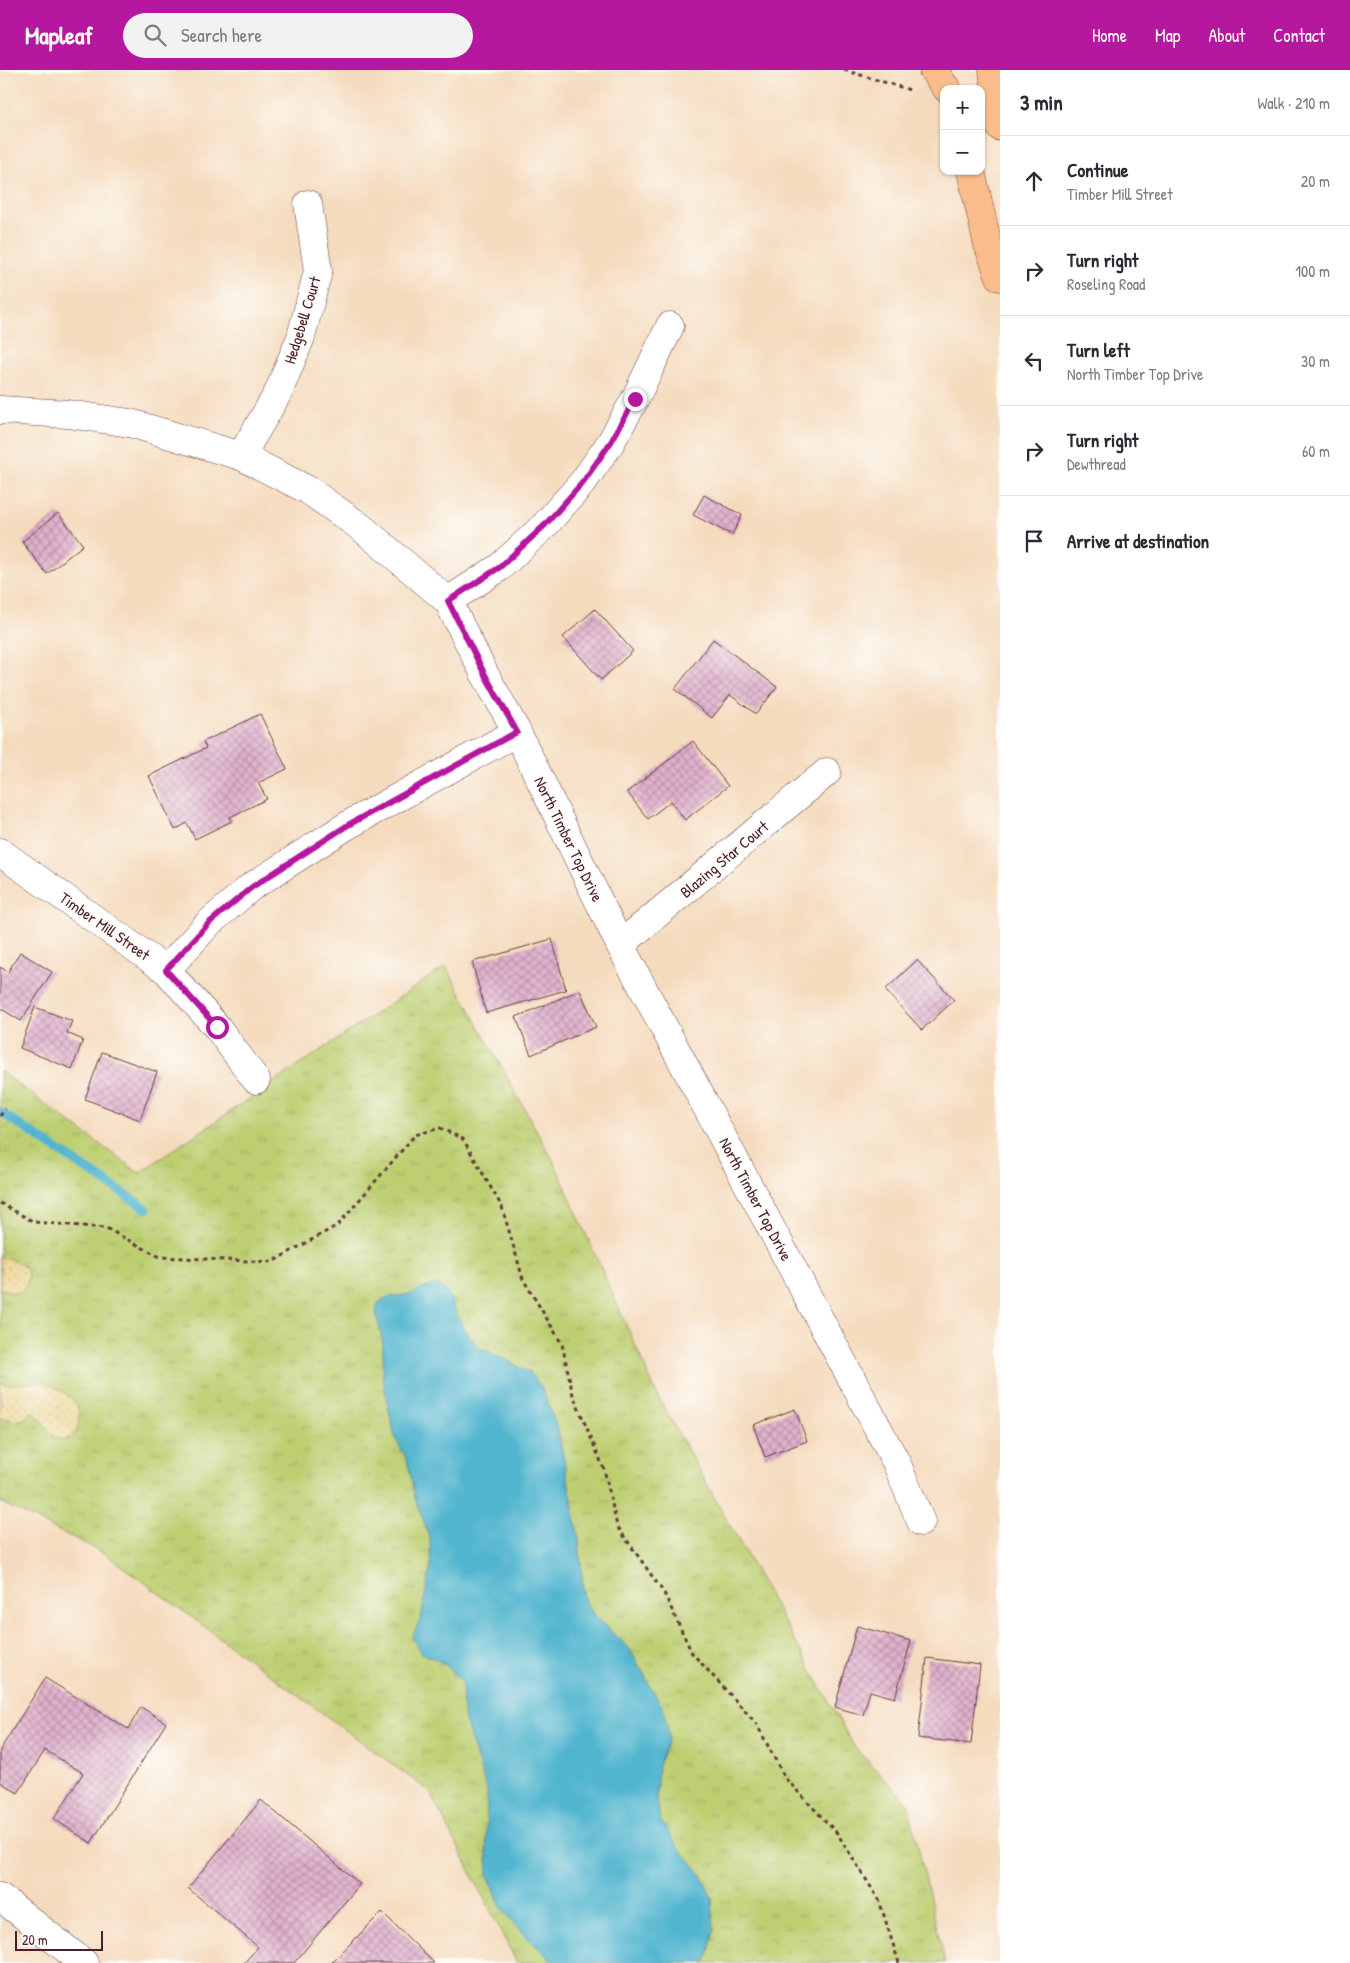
<!DOCTYPE html>
<meta charset="utf-8">
<style>
:root{--surface:#fff;--page:#f2f2f3;--text:#2b2b33;--muted:#7c7c81;--line:#e1e1e2;--accent:#b5179e}
body{margin:0;font-family:"Patrick Hand",sans-serif;background:var(--page);color:var(--text)}
.controls{position:absolute;right:15px;top:15px;display:grid;overflow:hidden;border-radius:10px;box-shadow:0 1px 4px #0004}
.controls button{width:45px;height:45px;display:grid;place-items:center;padding:0;border:0;border-bottom:1px solid var(--line);background:var(--surface);color:var(--text);font:25px sans-serif}
.scale{position:absolute;left:15px;bottom:12px;width:88px;box-sizing:border-box;padding-left:5px;border:2px solid #4a1f2b;border-top:0;font-size:14px;line-height:18px;white-space:nowrap;color:#4a1f2b;-webkit-text-stroke:4px #fdfcf7;paint-order:stroke}
.stop{position:absolute;width:15px;height:15px;margin:-11px;border:4px solid #b5179e;border-radius:50%;background:#fff}
.stop.end{background:#b5179e;border-color:#fff;box-shadow:0 1px 5px #0008}
.list{margin:0;padding:0;list-style:none}
h2{display:flex;justify-content:space-between;align-items:center;height:65px;margin:0;padding:0 20px;font-size:21px}
h2 small{font-size:16px;font-weight:400;color:var(--muted)}
.list li{display:grid;grid-template-columns:32px 1fr auto;gap:15px;align-items:center;box-sizing:border-box;height:90px;padding:0 20px;border-top:1px solid var(--line)}
.list b{display:block;font-size:19px;white-space:nowrap}
.list p{margin:0;font-size:16px;white-space:nowrap;color:var(--muted)}
.list em{font-size:16px;font-style:normal;color:var(--muted)}
.icon{flex:none;width:28px;height:28px;fill:none;stroke:currentColor;stroke-width:2;stroke-linecap:round;stroke-linejoin:round}
.map{position:relative;flex:none;width:1000px;height:1893px;overflow:hidden}
header{display:flex;align-items:center;gap:30px;box-sizing:border-box;height:70px;padding:0 25px;background:var(--accent);color:#fff}
header strong{font-size:24px}
nav{display:flex;gap:28px;margin-inline-start:auto;font-size:18px}
.search{width:350px;height:45px;background:var(--page);display:flex;align-items:center;gap:12px;box-sizing:border-box;padding:0 18px;border-radius:28px;color:var(--muted);font-size:19px}
main{display:flex}
aside{flex:1;background:var(--surface)}
.map>svg:first-child{display:block}
.grass{fill:url(#grass-tufts);stroke:#84774e}
.sand{fill:url(#sand-dots);stroke:#9c7c64}
.water{fill:#51b5cf;stroke:#4e6a7d}
.lines{fill:none;stroke-linecap:round;stroke-linejoin:round}
.stream{stroke:#51b5cf;stroke-width:9}
.building{fill:url(#building-cross-hatch)}
.street-casing{stroke:#643b41;stroke-width:29}
.primary-casing{stroke:#643b41;stroke-width:29}
.path{stroke:#643b41;stroke-width:3;stroke-dasharray:4 4;stroke-linecap:butt}
.street{stroke:#fff;stroke-width:28}
.primary{stroke:#f9bc8a;stroke-width:28}
.route{stroke:#b5179e;stroke-width:6}
.labels{text-anchor:middle;stroke-width:4;stroke-linejoin:round;paint-order:stroke}
.street-label{font-size:16px;fill:#4a1f2b;stroke:#fdfcf7}
</style>
<header>
<strong>Mapleaf</strong>
<div class="search"><svg class="icon" aria-label="search" viewBox="0 0 24 24"><circle cx="10" cy="10" r="6"/><path d="M15 15l6 6"/></svg>Search here</div>
<nav><a>Home</a><a>Map</a><a>About</a><a>Contact</a></nav>
</header>
<main>
<div class="map">
<svg width="1000" height="1893" viewBox="0 0 1000 1893">
<defs>
<pattern id="grass-tufts" width="24" height="20" patternUnits="userSpaceOnUse" patternTransform="scale(1.25)"><rect width="24" height="20" fill="#becf72"/><path d="M3 7l-1-3M5 7V3M7 7l1-3M15 17l-1-3M17 17v-4M19 17l1-3" fill="none" stroke="#a5b163"/></pattern>
<pattern id="sand-dots" width="8" height="8" patternUnits="userSpaceOnUse" patternTransform="scale(1.25)"><rect width="8" height="8" fill="#eeda9e"/><path d="M2 2h.1M6 6h.1" fill="none" stroke="#cebb88" stroke-width="1.8" stroke-linecap="round"/></pattern>
<pattern id="building-cross-hatch" width="8" height="8" patternUnits="userSpaceOnUse" patternTransform="scale(1.25)"><rect width="8" height="8" fill="#e1b2cd"/><path d="M0 0l8 8M0 8l8-8" fill="none" stroke="#b890a7"/></pattern>
</defs>
<rect width="100%" height="100%" fill="#fdfcf7"/>
<filter id="ink" filterUnits="userSpaceOnUse"><feTurbulence type="fractalNoise" baseFrequency=".02" numOctaves="2"/><feDisplacementMap in="SourceGraphic" scale="10" xChannelSelector="R" yChannelSelector="G"/><feConvolveMatrix kernelMatrix="1 2 1 2 8 2 1 2 1" color-interpolation-filters="sRGB"/></filter>
<filter id="wash" filterUnits="userSpaceOnUse"><feTurbulence type="fractalNoise" baseFrequency=".0096" numOctaves="4" result="noise"/><feDisplacementMap in="SourceGraphic" scale="20" xChannelSelector="R" yChannelSelector="G"/><feGaussianBlur stdDeviation="1.12" result="paint"/><feColorMatrix in="noise" values="0 0 0 0 0 0 0 0 0 0 0 0 0 0 0 0 0 1.4 0 .05"/><feComposite in="paint" operator="in"/></filter>
<g filter="url(#wash)">
<rect width="100%" height="100%" fill="#f5dbbe"/>
<path class="grass" d="M446,896L556,1096L658,1327L855,1678L908,1733L945,1893H517L430,1722L104,1483L0,1432V1001L139,1103Z"/>
<path class="sand" d="M0,1187C20,1190 40,1202 20,1222L13,1223L0,1218Z
M0,1313C16,1317 33,1309 50,1315C59,1319 73,1326 77,1336C82,1349 78,1374 59,1369C45,1364 45,1348 33,1342L29,1343L27,1348L17,1351L0,1348Z"/>
<path class="water" d="M437,1214L448,1223L462,1255L478,1277L512,1293L530,1303L541,1316L558,1360L572,1429L579,1470L584,1530L594,1546L629,1578L664,1640L669,1668L658,1696L656,1725L660,1750L679,1778L702,1805L712,1828L714,1860L708,1887L705,1893H555L520,1861L501,1837L488,1805L486,1767L487,1721L463,1644L462,1612L445,1594L420,1582L412,1567L421,1548L431,1494L430,1469L415,1428L408,1393L395,1367L389,1341L383,1308V1272L376,1243L378,1233C392,1222 399,1228 413,1223C421,1220 428,1216 437,1214Z"/>
<g class="lines">
<path class="stream" d="M0,1042L147,1139"/>
</g>
<g id="blocks">
<path class="building" d="M704,425L742,445L732,465L693,445Z
M58,443L83,475L47,504L22,472Z
M595,539L633,581L601,610L563,567Z
M713,569L777,617L756,644L730,625L712,648L675,619Z
M260,644L287,699L258,713L267,729L230,747L232,751L195,769L187,753L175,760L149,706L206,678L203,672Z
M693,671L728,716L685,750L671,731L648,749L627,722Z
M552,869L566,920L486,943L472,892Z
M20,882L52,902L21,951L0,938V897L8,902Z
M917,890L954,930L922,960L885,920Z
M580,920L596,957L531,985L516,947Z
M35,937L72,951L67,963L83,970L72,999L20,978Z
M102,982L157,1002L140,1050L85,1029Z
M795,1339L807,1371L765,1387L753,1355Z
M857,1556L911,1571L895,1628L870,1621L863,1645L835,1637Z
M927,1588L980,1595L971,1674L918,1668Z
M45,1608L128,1659L141,1637L166,1653L91,1773L54,1749L83,1703L45,1680L18,1723L0,1712V1680Z
M261,1730L360,1814L294,1893H244L258,1877L188,1818Z
M382,1842L434,1893H331Z"/>
</g>
</g>
<g filter="url(#ink)">
<use href="#blocks" fill-opacity="0" stroke="#643b41" stroke-width="1"/>
<g class="lines">
<defs>
<path id="street" d="M0,340L68,344L130,353L241,386L308,420L362,458L448,531L484,603L517,662L620,875L896,1392L921,1452
M241,386L278,323L301,267L318,201L308,134
M448,531L500,497L545,455L583,412L611,372L635,329L670,256
M0,782L166,900L217,957L256,1010
M620,875L827,702
M166,900L209,853L251,817L348,755L517,662
M0,1827L84,1893"/>
<path id="primary" d="M933,0L947,19
M993,0L1000,57
M971,101L988,175L1000,207"/>
</defs>
<use href="#street" class="street-casing"/>
<use href="#primary" class="primary-casing"/>
<path class="path" d="M844,0L910,20
M0,1046L5,1039
M0,1133L34,1152L106,1158L160,1187L272,1192L338,1155L415,1065L440,1058L463,1069L502,1137L523,1209L562,1274L573,1325L604,1399L617,1456L664,1523L692,1583L756,1653L785,1708L837,1763L879,1830L899,1893"/>
<use href="#street" class="street"/>
<use href="#primary" class="primary"/>
</g>
</g>
<g class="lines" filter="url(#ink)">
<path class="route" d="M217,957L166,900L209,853L252,817L348,755L517,662L484,603L448,531L500,497L545,455L583,412L611,372L635,329"/>
</g>
<g class="labels">
<g class="street-label">
<text transform="translate(302 250) rotate(-73)" y="6">Hedgebell Court</text>
<text transform="translate(569 769) rotate(64)" y="6">North Timber Top Drive</text>
<text transform="translate(724 789) rotate(-40)" y="6">Blazing Star Court</text>
<text transform="translate(105 856) rotate(35)" y="6">Timber Mill Street</text>
<text transform="translate(756 1129) rotate(62)" y="6">North Timber Top Drive</text>
</g>
</g>
</svg>
<div class="controls">
<button>+</button>
<button>−</button>
</div>
<div class="scale">20 m</div>
<div class="stop" style="left:217px;top:957px"></div>
<div class="stop end" style="left:635px;top:329px"></div>
</div>
<aside>
<h2>3 min<small>Walk · 210 m</small></h2>
<ul class="list">
<li><svg class="icon" aria-label="ahead" viewBox="0 0 24 24"><path d="M12 20V5M6 11l6-6 6 6"/></svg><div><b>Continue</b><p>Timber Mill Street</p></div><em>20 m</em></li>
<li><svg class="icon" aria-label="right" viewBox="0 0 24 24"><path d="M7 20v-9h11M14 6l5 5-5 5"/></svg><div><b>Turn right</b><p>Roseling Road</p></div><em>100 m</em></li>
<li><svg class="icon" aria-label="left" viewBox="0 0 24 24"><path d="M17 20v-9H6M10 6l-5 5 5 5"/></svg><div><b>Turn left</b><p>North Timber Top Drive</p></div><em>30 m</em></li>
<li><svg class="icon" aria-label="right" viewBox="0 0 24 24"><path d="M7 20v-9h11M14 6l5 5-5 5"/></svg><div><b>Turn right</b><p>Dewthread</p></div><em>60 m</em></li>
<li><svg class="icon" aria-label="arrive" viewBox="0 0 24 24"><path d="M6 21V4h12l-3 4 3 4H6"/></svg><div><b>Arrive at destination</b></div></li>
</ul>
</aside>
</main>
